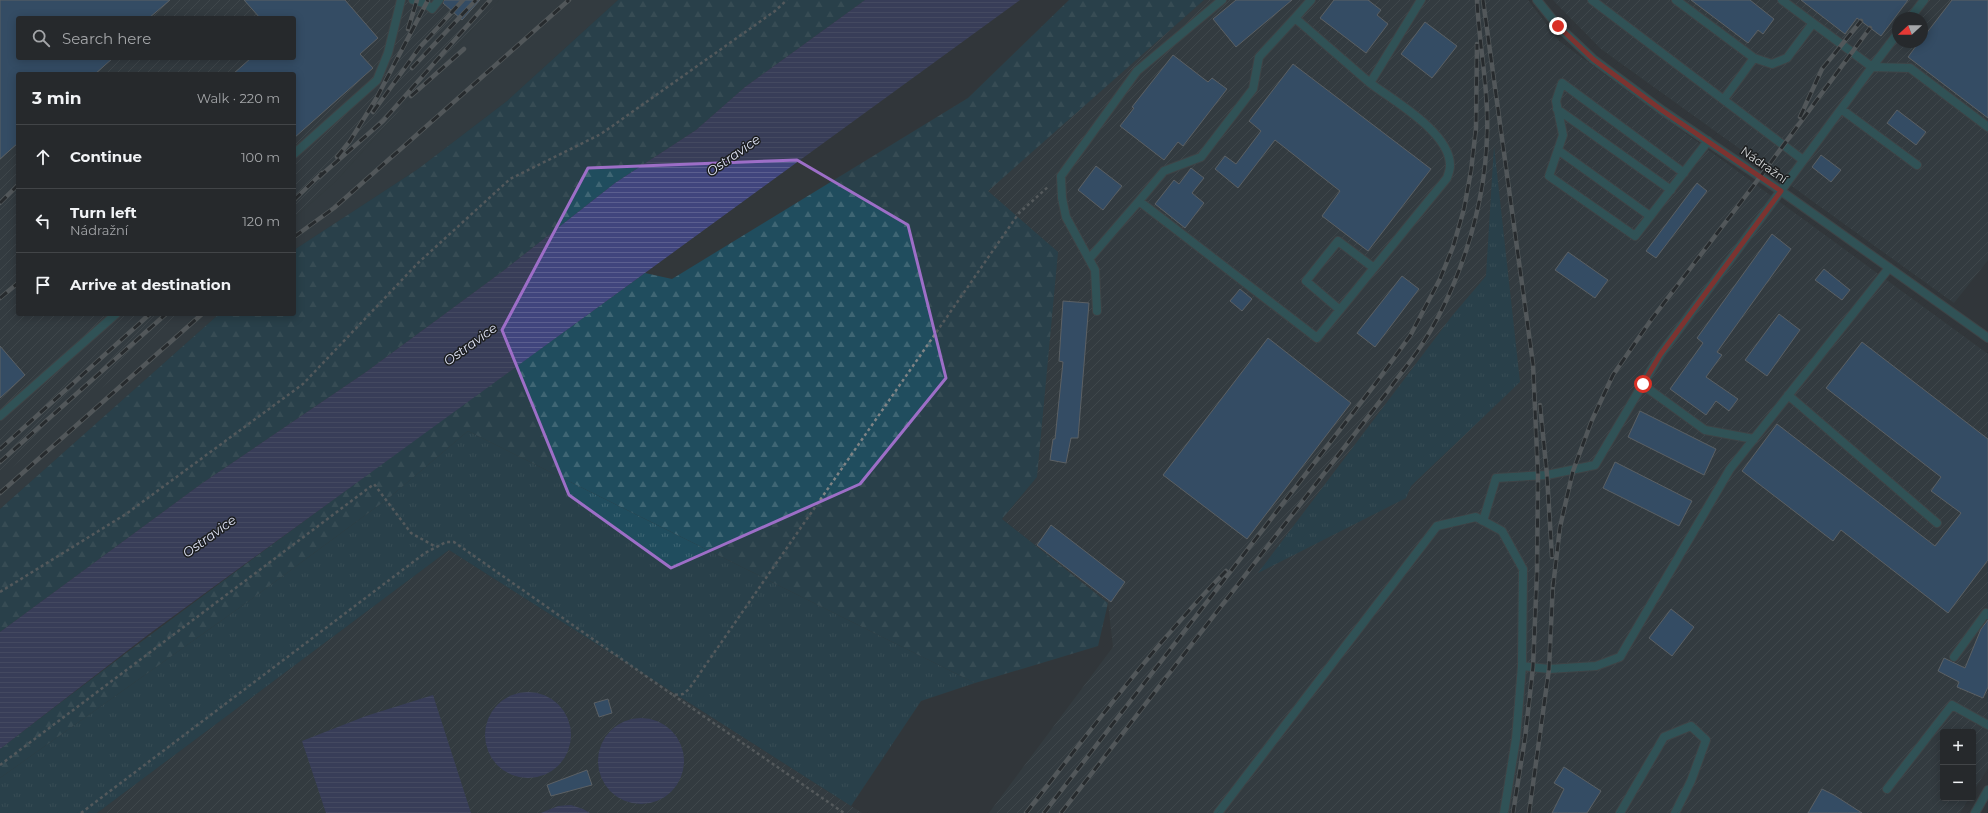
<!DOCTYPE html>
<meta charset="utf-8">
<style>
:root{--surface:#26292c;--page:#2e3134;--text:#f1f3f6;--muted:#a4a6a9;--line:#424548}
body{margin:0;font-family:Montserrat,sans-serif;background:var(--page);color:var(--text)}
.controls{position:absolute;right:12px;bottom:12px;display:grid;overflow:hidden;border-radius:4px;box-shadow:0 2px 10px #0003}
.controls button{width:36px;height:36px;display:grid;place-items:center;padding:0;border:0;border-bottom:1px solid var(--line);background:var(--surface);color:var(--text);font:20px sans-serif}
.compass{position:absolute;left:1892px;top:12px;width:36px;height:36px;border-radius:50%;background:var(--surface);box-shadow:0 2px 10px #0003;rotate:249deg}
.stop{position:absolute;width:12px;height:12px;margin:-9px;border:3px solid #d93025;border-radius:50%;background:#fff}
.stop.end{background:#d93025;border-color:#fff;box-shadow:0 1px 4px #0008}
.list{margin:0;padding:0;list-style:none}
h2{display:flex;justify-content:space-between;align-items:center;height:52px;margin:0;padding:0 16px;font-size:17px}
h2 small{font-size:13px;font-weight:400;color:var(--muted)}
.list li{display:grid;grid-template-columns:26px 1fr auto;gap:12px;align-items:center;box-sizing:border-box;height:64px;padding:0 16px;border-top:1px solid var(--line)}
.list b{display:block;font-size:15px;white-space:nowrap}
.list p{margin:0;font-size:13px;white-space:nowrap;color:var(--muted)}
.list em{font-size:13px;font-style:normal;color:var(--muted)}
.icon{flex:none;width:22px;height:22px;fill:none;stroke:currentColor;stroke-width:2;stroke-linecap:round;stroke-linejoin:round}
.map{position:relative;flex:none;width:1988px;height:813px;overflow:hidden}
.search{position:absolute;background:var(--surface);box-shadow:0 2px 10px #0003;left:16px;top:16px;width:280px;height:44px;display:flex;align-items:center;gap:10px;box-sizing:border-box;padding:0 14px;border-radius:4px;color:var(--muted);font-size:15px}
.panel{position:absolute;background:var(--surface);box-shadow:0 2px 10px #0003;left:16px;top:72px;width:280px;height:244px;border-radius:4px}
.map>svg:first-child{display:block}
.built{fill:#354247}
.industrial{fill:url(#industrial-furrows);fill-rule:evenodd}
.grass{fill:url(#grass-tufts)}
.forest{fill:url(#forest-firs)}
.water{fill:url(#water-rules)}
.building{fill:#386697;stroke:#8e9297}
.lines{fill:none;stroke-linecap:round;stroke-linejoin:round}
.service-casing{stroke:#4e5356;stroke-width:10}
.minor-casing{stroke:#4e5356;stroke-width:10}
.tertiary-casing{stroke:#4e5356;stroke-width:10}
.path{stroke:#7f8385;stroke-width:2.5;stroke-dasharray:3 3;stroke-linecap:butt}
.service{stroke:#2f7478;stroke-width:8}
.minor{stroke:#2f7478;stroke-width:8}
.tertiary{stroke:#2f7478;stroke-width:8}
.rail-casing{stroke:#7a7f81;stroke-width:4.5}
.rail{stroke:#1c1e1f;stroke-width:3;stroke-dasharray:9;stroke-linecap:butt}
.route{stroke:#d93025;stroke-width:5}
.marked{fill:none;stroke:#9d6ec7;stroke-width:3;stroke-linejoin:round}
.labels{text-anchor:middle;stroke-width:3;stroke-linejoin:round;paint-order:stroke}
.street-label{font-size:12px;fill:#cfd2d4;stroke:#1c1e1f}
.water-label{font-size:13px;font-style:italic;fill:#dee2f4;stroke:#1c1e1f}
</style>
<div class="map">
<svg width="1988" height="813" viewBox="0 0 1988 813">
<defs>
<pattern id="industrial-furrows" width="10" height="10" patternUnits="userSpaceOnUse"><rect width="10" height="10" fill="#354247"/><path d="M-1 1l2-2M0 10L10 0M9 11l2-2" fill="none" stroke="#515c61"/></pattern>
<pattern id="grass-tufts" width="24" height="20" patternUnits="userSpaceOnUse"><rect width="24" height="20" fill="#204d5e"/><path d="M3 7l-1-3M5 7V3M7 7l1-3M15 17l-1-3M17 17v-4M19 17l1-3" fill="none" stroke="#3f6674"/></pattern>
<pattern id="forest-firs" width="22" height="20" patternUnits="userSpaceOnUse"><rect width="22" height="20" fill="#204d5e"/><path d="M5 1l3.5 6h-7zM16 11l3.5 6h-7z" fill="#3f6674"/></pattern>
<pattern id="water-rules" width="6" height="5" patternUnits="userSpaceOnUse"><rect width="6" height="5" fill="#40457d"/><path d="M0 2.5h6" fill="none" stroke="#5b5f8f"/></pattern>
</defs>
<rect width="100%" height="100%" fill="#32373a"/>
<path class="built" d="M499,0H618L507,101L418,169L294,250V218L336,181Z
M184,314H219L0,509V477Z"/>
<path class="industrial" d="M0,0H499L336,181L294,218V74H18V314H185L0,478ZM18,18H294V58H18Z
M1204,0H1528L1559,41L1988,354V768L1973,792V732H1943V798H1969L1960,813H989L1113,647L1108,603L1002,519L1037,477L987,191Z
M1553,0H1988V260L1954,303L1601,49ZM1898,18H1922V42H1898Z
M449,550L862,813H97Z"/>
<path class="grass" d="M1494,146L1520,382L1411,486L1406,498L1258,573L1452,316L1486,276Z
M468,431L975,683L921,701L851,806L449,550L97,813H0V778L249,601L390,497Z"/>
<path class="forest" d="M618,0H865L745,87L696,130L615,183L503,271L366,372L201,484L0,632V509L219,314H294V250L418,169L507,101Z
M1069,0H1204L988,191L1058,252L1037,477L1002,519L1108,603L1098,646L975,683L468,431L390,497L249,601L0,778V749C212,586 429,430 645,273L672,279L968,98Z"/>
<path class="water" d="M865,0H1020L149,634L0,749V632L201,484L366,372L503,271L615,183L696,130L745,87Z
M485 735a43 43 0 1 1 86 0a43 43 0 1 1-86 0Z
M433,695L471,813H326L302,741L366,716Z
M598 761a43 43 0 1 1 86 0a43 43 0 1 1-86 0Z
M571,805L583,809L590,813H541L558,806Z"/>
<path class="building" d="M0,0H170L149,18H18V58H113L95,74H18V143L0,159Z
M244,0H345L378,38L360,54L373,68L294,138V74H233L251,58H294V18H260Z
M444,0H480L462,20L443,3Z
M1236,0H1292L1236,47L1213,19Z
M1334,0H1368L1381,10L1377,15L1388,24L1366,53L1320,18Z
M1691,0H1750L1774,19L1763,34L1758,30L1748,43Z
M1801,0H1908L1881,36L1857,18L1845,34Z
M1952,0H1988V118L1908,57L1919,42H1922V39Z
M1425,22L1457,46L1432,78L1401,54Z
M1173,55L1208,82L1212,78L1227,89L1183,146L1178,142L1164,160L1120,126L1134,108L1132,107Z
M1293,64L1431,169L1368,251L1322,216L1340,191L1275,140L1238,188L1215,169L1225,156L1236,164L1261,131L1249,121Z
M1897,110L1926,132L1916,145L1887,123Z
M1821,155L1841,170L1831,182L1812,167Z
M1096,166L1122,186L1103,210L1078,190Z
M1191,168L1204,178L1192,193L1204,203L1185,228L1155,204L1174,180L1179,184Z
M1697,183L1707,191L1656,258L1646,251Z
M1772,234L1791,249L1717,352L1722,355L1706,377L1738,399L1729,411L1716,401L1706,415L1670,389L1703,343L1697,338Z
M1568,252L1608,280L1595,298L1555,270Z
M1824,269L1850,290L1842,300L1815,280Z
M1402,276L1419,289L1375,347L1357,333Z
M1240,289L1252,299L1242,311L1230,301Z
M1063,301L1089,303L1078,438H1071L1066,463L1050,460L1053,439H1055L1063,362L1059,361Z
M1779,314L1800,330L1767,376L1745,360Z
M1268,338L1351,403L1247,539L1163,475Z
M1862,342L1988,439V560L1948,613L1841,530L1833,541L1742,471L1777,424L1935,546L1961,513L1931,491L1941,477L1826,388Z
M0,346L25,375L0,398Z
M1640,411L1716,449L1704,475L1628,437Z
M1615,462L1692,501L1679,526L1603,488Z
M1051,525L1125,582L1111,602L1037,545Z
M1671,609L1694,627L1672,656L1649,638Z
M1988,620V687L1983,698L1957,687L1959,682L1938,671L1944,658L1965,668L1981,629Z
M608,699L612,713L599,717L594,703Z
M1564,767L1601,791L1587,813H1552L1564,789L1554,783Z
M587,770L592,785L551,796L547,785Z
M1822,789L1834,795L1862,813H1808Z"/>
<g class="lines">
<defs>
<path id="service" d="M413,0L426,4L432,9L439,0
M1311,0L1295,18L1370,83
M1592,0L1803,160
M1676,0L1754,58L1772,64L1787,58L1813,23
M1910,18L1924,0
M1872,67L1910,68L1988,127
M1872,67L1898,33
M1724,99L1754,58
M1557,109L1671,190
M1841,109L1917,165
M1558,150L1650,216
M294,154L377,80L388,53L401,0
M1684,173L1562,83L1556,101L1563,135L1549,176L1635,236L1708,141
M1139,201L1164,171L1201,157L1253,89L1259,57L1295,18
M1089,259L1139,201L1317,338L1447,178C1448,175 1450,170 1450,166C1451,133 1394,101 1370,83L1421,0
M1340,310L1306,281L1338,241L1374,268
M1097,311L1095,270L1066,217L1062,198L1061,176L1137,71L1222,0
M1643,385L1705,430L1754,439
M1788,395L1937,523
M0,416L116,314
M1483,521L1496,478L1547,475L1595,465L1660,355L1872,67L1782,0
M1954,657L1986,613L1988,615
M1522,666L1549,669L1596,666L1620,657L1730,469L1889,268
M1887,789L1952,705L1988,725
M1218,813L1437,526L1476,517L1502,531L1523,569L1522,666L1516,739L1504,813
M1620,813L1664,737L1691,726L1706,740L1691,781L1675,813"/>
<path id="minor" d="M1537,0L1558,26L1593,59L1663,111L1781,191L1988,338"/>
<path id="tertiary" d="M1975,813L1988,790"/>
</defs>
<use href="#service" class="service-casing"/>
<use href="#minor" class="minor-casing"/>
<use href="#tertiary" class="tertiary-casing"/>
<path class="path" d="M0,592L126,514L303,384L418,263L510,179L601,134L775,11L787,0
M673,695L844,813
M0,765L374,484L411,533L436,547
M81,813L425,553L446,542H454L673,695L683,694L689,689L1019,213L1049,186"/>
<use href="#service" class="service"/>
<use href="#minor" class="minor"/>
<use href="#tertiary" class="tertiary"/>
<defs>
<path id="rail" d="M1483,0L1533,364L1538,475L1537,573L1533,667L1525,738L1513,813
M408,29L417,0
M412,68L476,0
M411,96L464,49
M373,112L420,47L463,0
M1800,117L1822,69L1861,21
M337,157L350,141L376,99L428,0
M319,177L383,121L490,0
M294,200L322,173
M0,203L18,185
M294,237L334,208L569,0
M0,298L18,283
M1540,405L1547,475L1552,557
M0,449L150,314
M0,462L166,314
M0,493L202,314
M1553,587L1560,527L1573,471L1592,420L1613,375L1651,320L1760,177L1870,28
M1026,813C1091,730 1153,646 1226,571
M1044,813L1376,383L1410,336L1440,279L1453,247L1464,209L1471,171L1476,128L1477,44
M1061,813L1388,391C1397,378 1407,366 1417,352C1458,292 1485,209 1487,136C1489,90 1479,45 1477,0
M1529,813L1549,669L1553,583"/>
</defs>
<use href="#rail" class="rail-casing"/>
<use href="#rail" class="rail"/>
</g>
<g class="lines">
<path class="route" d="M1558,26L1593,59L1663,111L1781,191L1660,355L1643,384"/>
</g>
<path d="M0 0H1988V813H0ZM797,160L908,225L946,378L860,484L671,568L569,495L502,330L588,168Z" fill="#32373a" fill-opacity=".55" fill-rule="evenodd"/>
<path class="marked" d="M797,160L908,225L946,378L860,484L671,568L569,495L502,330L588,168Z"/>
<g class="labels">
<g class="street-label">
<text transform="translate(1764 165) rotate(35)" y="4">Nádražní</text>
</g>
<g class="water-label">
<text transform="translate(733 155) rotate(-35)" y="5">Ostravice</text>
<text transform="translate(470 344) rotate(-36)" y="5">Ostravice</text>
<text transform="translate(209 536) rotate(-36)" y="5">Ostravice</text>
</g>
</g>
</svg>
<div class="controls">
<button>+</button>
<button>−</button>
</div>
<svg class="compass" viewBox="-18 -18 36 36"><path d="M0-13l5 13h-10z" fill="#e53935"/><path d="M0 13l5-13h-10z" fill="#a4a6a9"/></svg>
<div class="stop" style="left:1643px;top:384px"></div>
<div class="stop end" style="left:1558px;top:26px"></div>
<div class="search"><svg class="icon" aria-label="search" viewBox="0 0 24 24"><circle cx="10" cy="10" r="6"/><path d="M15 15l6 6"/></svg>Search here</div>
<section class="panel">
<h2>3 min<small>Walk · 220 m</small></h2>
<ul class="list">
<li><svg class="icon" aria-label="ahead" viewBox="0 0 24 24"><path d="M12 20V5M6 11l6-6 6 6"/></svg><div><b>Continue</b></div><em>100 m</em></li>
<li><svg class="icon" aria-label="left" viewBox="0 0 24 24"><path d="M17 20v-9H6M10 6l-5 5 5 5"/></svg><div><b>Turn left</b><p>Nádražní</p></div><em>120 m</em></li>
<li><svg class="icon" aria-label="arrive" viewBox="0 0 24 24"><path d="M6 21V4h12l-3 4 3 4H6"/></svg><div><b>Arrive at destination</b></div></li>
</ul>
</section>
</div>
